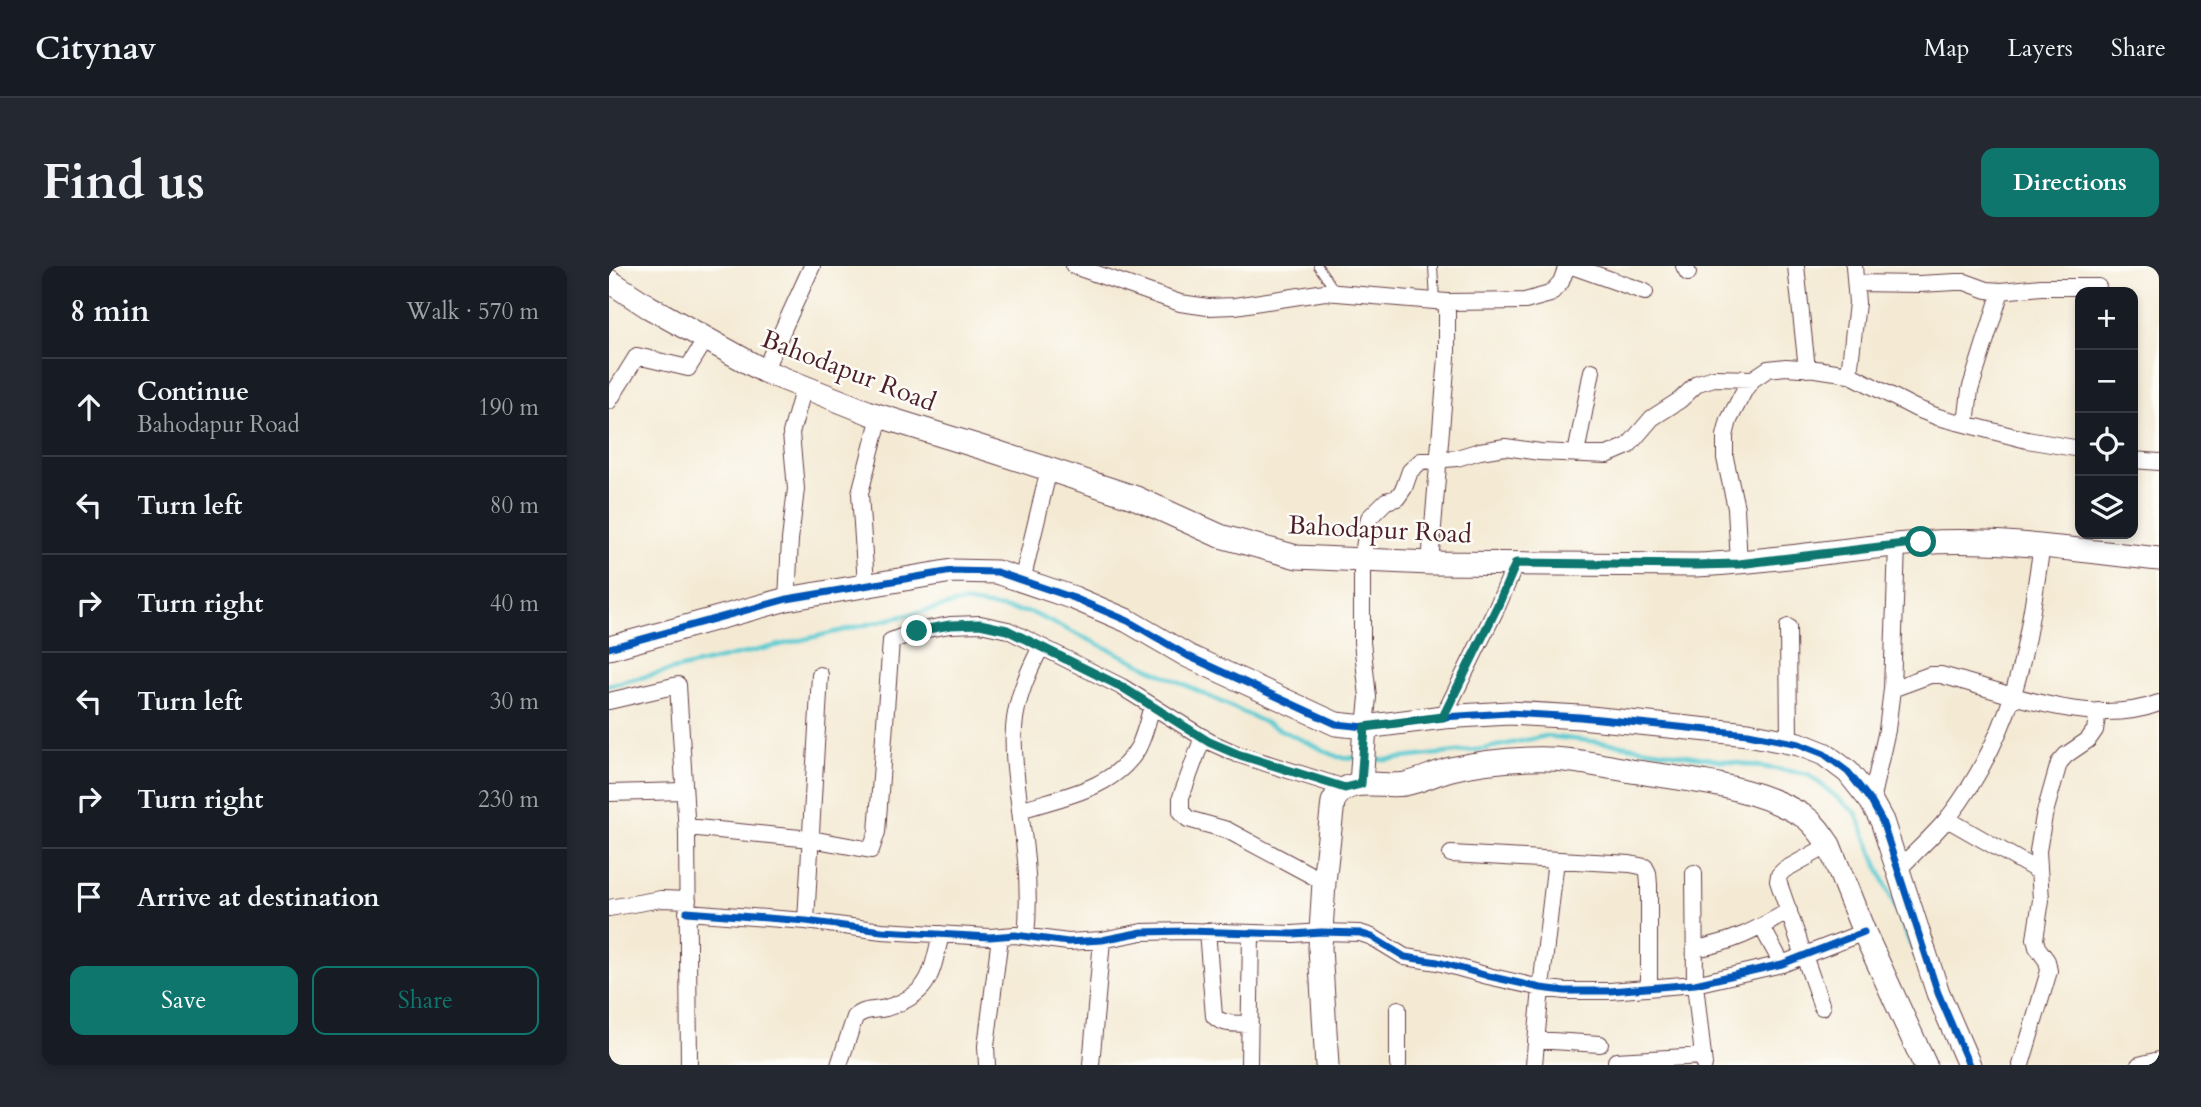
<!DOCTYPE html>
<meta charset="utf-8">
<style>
:root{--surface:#171b24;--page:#242831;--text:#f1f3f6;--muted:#9ea1a6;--line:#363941;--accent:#0f766e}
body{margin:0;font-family:Cardo,serif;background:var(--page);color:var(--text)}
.controls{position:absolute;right:21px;top:21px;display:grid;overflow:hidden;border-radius:14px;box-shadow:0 4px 10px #0003}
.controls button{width:63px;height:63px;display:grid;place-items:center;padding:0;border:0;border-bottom:2px solid var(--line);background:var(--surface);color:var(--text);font:35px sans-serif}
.stop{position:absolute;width:21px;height:21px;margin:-16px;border:5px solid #0f766e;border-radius:50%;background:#fff}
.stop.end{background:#0f766e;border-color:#fff;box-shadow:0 2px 7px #0008}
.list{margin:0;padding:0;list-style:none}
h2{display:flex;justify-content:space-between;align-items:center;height:91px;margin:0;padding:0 28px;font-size:30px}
h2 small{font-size:23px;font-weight:400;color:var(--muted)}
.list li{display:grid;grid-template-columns:46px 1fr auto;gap:21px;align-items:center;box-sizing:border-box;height:98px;padding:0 28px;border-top:2px solid var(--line)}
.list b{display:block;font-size:26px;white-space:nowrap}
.list p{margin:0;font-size:23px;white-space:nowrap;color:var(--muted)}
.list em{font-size:23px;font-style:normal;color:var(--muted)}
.actions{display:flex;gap:14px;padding:21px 28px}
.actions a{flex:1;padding:16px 0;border:2px solid var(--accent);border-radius:14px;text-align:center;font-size:24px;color:var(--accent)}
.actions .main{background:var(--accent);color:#fff}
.icon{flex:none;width:38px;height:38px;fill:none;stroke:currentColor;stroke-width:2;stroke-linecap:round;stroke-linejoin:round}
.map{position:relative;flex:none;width:1550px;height:799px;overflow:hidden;border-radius:14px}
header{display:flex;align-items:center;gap:42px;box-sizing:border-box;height:98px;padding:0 35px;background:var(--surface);border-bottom:2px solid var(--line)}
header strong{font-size:33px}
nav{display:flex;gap:38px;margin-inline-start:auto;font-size:24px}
.intro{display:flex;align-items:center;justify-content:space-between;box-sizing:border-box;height:168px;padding:0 42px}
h1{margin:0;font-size:49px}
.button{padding:18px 32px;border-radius:14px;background:var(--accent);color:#fff;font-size:24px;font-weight:700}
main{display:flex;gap:42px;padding:0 42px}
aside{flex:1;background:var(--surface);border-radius:14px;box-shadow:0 4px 10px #0003}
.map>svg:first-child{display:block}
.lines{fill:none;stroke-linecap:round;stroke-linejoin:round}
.stream{stroke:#5dcad1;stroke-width:4.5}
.lane-casing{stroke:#643d44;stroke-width:10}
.street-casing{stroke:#643d44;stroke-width:18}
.secondary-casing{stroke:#643d44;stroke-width:25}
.lane{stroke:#fff;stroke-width:8}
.street{stroke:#fff;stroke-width:16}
.secondary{stroke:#fff;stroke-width:23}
.cycleway-casing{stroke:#fdfcf7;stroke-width:11}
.cycleway{stroke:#0057b8;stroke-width:7}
.route{stroke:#0f766e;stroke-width:9}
.labels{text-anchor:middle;stroke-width:5;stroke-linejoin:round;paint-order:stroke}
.street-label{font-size:26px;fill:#4a1f2b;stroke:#fdfcf7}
</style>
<header>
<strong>Citynav</strong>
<nav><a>Map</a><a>Layers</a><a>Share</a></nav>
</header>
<div class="intro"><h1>Find us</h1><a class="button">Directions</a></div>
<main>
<aside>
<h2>8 min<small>Walk · 570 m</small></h2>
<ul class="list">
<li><svg class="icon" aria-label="ahead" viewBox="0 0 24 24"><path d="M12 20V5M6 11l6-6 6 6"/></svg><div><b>Continue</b><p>Bahodapur Road</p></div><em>190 m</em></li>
<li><svg class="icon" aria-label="left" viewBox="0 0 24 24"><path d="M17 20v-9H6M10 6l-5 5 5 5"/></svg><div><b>Turn left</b></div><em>80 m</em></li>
<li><svg class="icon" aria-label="right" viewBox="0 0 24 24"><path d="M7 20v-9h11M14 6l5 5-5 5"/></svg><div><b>Turn right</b></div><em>40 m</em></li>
<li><svg class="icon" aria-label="left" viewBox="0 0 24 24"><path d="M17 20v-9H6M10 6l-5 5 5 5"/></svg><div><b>Turn left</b></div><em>30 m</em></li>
<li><svg class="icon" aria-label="right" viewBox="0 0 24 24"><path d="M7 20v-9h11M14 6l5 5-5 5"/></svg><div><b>Turn right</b></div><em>230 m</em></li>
<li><svg class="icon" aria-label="arrive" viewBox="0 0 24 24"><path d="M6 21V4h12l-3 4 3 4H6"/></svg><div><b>Arrive at destination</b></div></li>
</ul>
<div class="actions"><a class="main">Save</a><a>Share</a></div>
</aside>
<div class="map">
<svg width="1550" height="799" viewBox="0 0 1550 799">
<rect width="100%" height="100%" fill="#fdfcf7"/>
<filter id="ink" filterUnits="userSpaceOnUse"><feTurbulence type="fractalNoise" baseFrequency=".0143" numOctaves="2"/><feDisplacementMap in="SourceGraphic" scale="14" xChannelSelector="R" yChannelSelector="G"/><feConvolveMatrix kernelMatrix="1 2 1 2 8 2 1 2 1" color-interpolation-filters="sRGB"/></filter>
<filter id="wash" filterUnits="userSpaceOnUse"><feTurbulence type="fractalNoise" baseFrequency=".00686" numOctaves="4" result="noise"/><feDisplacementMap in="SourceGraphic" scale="28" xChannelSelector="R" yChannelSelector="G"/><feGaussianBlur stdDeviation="1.57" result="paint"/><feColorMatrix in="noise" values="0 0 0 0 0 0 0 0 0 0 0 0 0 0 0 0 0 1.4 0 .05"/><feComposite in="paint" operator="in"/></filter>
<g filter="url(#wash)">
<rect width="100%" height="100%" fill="#f4ead4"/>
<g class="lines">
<path class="stream" d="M0,419L354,336L423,347L729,491L748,492
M760,493L776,494L874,483L937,470L1006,478L1199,508L1247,547L1302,680"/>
</g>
</g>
<g filter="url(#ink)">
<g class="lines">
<defs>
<path id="lane" d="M709,0L727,26
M824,0L826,35"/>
<path id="street" d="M465,0L571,37L599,41L626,40L716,26L838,36L916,35L941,28L952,16L958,0
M963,0L1036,26
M1075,0L1079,7
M1187,0L1198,103
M1247,17L1310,18L1347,16H1356L1378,24L1392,25L1432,21H1489
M155,105L203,0
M1240,108L1248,37L1245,0
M0,135L28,90L79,102L97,73
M1357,158L1361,124L1392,25
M967,188L983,105
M1524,194L1550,196
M821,297L838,91V36
M1130,298L1127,242L1116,192V170L1120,154L1136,123L1144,113L1159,103L1177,101L1207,103L1240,108L1306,142L1329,151L1418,174L1471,183
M413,315L440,203
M257,319L251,227L271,150
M178,333L181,274L187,223L182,167L195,121
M1179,361L1180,476
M1283,423L1321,409H1332C1397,426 1483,463 1550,437
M0,435L69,419L78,567L80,799
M834,451L889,339L907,297
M756,461L759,431L753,376V294L760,252L777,235L788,232L795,222L801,205L812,195L848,192L871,185L896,181L931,186L998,189L1019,180L1043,152L1071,134L1089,117L1105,112L1144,113
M594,471L572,531V545L579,553L618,564L715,616
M0,527L75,525
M1262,535L1278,464L1283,423L1288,279
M411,544C452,531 506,523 529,482C536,469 539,453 543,440
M1338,553L1429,605
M78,561L202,573L262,584L268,566L282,375L308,365L341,359L371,358L399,364L513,421L601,476L628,488L736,522
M842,588L1021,598L1036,601L1039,607L1040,619V722
M1290,603C1306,586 1324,570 1339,552C1370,513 1398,456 1410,407C1421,366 1426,322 1433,280
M1085,607L1086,718L1095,799
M0,642L52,633L79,634
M78,646L197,655L273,665L381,671L406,669L459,676L493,674L533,666L578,665L684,668L712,666L751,667L763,671L796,691L829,696L879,710L932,722L956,725H1001L1086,718L1173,698L1255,666
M197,655L211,409
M1153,661L1173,698
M598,665L605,750C614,760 629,757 641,758
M417,670C421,631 418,592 412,553C409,523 403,492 405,462C407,433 419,406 432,381
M1086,683C1125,676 1145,665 1180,645
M1213,741L1169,615L1170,609L1175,604L1220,579
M789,743V799
M927,774L991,778
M1007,795L1094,790
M230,799L246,751C256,742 266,745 277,742C322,728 322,709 332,668
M378,799L377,780L391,671
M482,799L493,674
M640,799L642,667
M925,799L932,722L947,594
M1412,799L1440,705L1438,695L1428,681L1426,673L1432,634L1429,585L1435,550L1450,497L1457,489L1479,474L1486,464L1489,445
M1530,799L1550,794"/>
<path id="secondary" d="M0,15L40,41L155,105L261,147L384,185L527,232L611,270L688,291L821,297L1087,299C1162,296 1236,282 1310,277C1390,271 1471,285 1550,293
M0,382L178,333L343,305L388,306L465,332L519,355L579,390L727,458L756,461L834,451L900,447L971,451L1139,468L1190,478L1215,488L1239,506L1262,535L1273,555L1329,727L1360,799
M752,518L756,461
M718,799L711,682L715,616L724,536C737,508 772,522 796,518C812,515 826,507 842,503C867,497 896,494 921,493C954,491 989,499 1022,505C1080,514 1145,519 1196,551C1206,558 1213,569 1220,579L1255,666L1316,799"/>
</defs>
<use href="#lane" class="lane-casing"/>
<use href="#street" class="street-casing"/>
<use href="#secondary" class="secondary-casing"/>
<use href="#lane" class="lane"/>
<use href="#street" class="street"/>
<use href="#secondary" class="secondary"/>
<defs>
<path id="cycleway" d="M0,382L178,333L343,305L388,306L465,332L519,355L579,390L727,458L756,461L834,451L900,447L971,451L1139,468L1190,478L1215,488L1239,506L1262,535L1273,555L1329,727L1360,799
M78,646L197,655L273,665L381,671L406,669L459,676L493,674L533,666L578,665L684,668L712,666L751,667L763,671L796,691L829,696L879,710L932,722L956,725H1001L1086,718L1173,698L1255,666"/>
</defs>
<use href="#cycleway" class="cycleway-casing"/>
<use href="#cycleway" class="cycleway"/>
</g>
</g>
<g class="lines" filter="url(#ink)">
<path class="route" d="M308,365L341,359L371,358L398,364L513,421L600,476L628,488L736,522L752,518L756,461L834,451L889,339L907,297L1087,299L1130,298L1312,276"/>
</g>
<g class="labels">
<g class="street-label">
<text transform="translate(240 104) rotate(21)" y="9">Bahodapur Road</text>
<text transform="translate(771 263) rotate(3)" y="9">Bahodapur Road</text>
</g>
</g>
</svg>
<div class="controls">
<button>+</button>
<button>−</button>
<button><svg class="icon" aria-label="locate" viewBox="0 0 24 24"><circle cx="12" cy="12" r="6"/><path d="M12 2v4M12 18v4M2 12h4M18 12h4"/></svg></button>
<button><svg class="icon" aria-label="layers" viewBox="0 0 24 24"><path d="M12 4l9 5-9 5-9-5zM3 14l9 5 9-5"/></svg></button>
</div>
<div class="stop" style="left:1312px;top:276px"></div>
<div class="stop end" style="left:308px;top:365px"></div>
</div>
</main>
